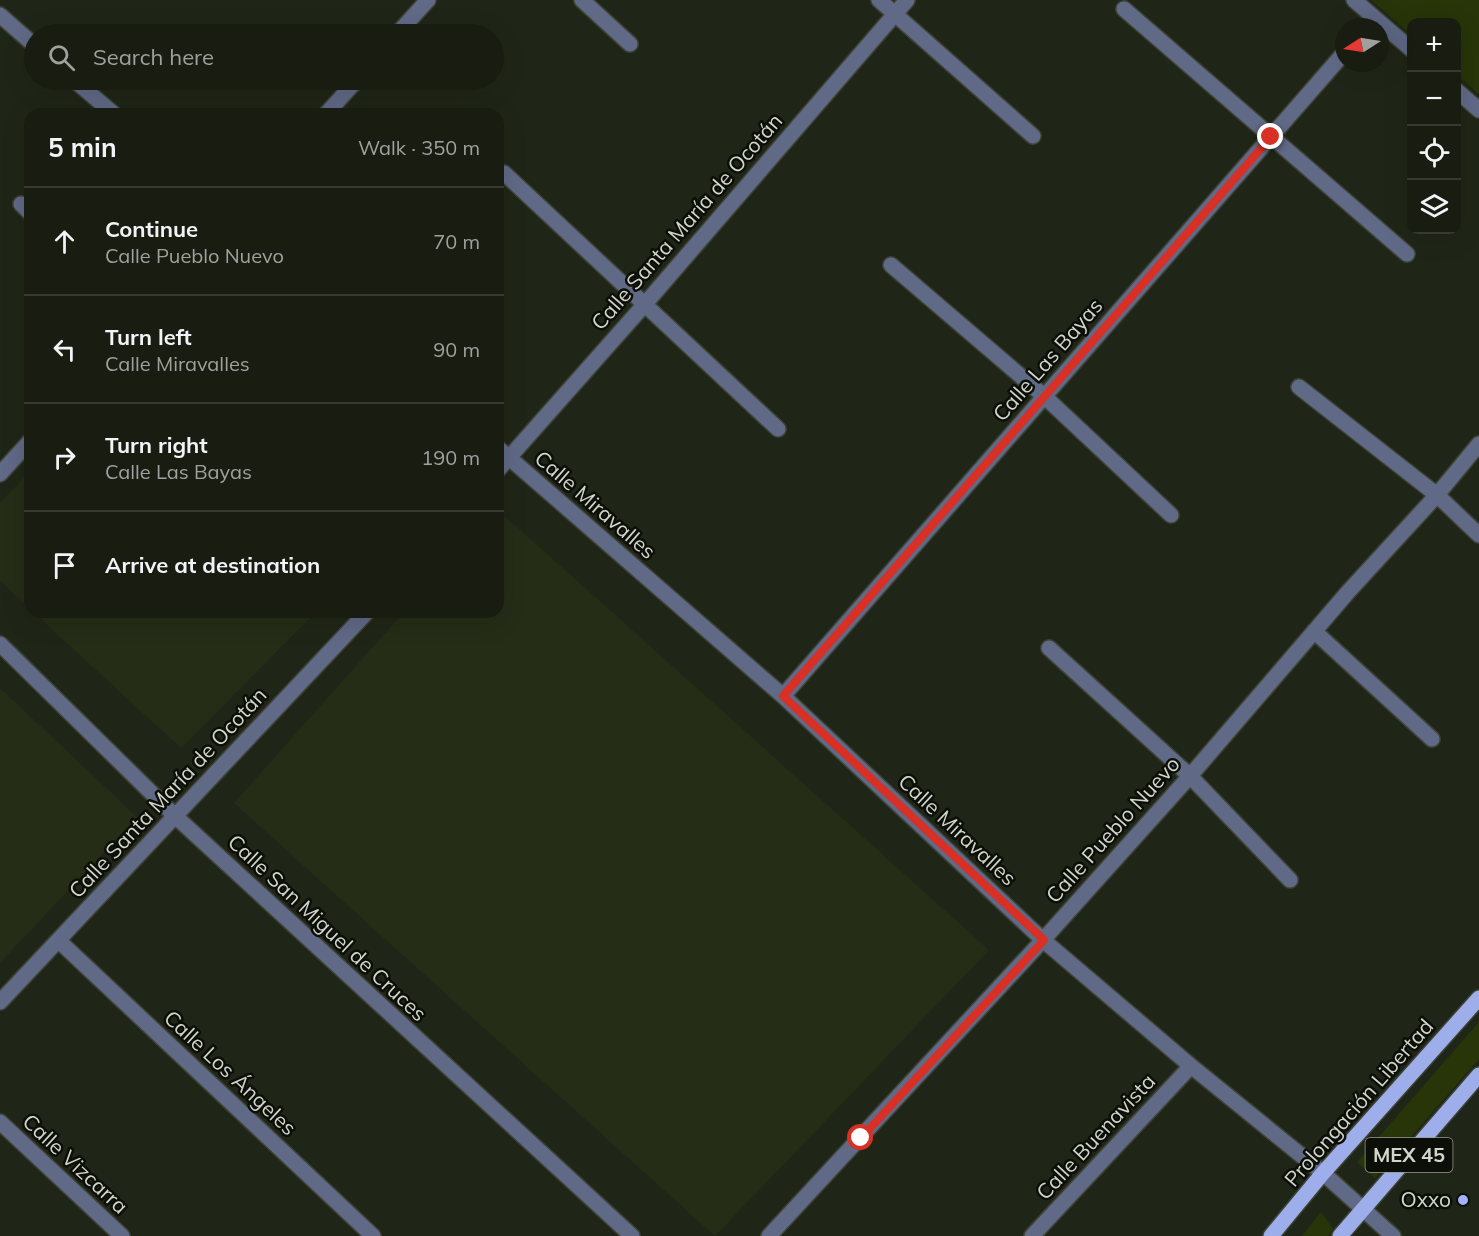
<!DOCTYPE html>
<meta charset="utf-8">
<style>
:root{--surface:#181c11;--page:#21251a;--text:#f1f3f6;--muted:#9fa19f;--line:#363a31}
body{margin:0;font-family:Mulish,sans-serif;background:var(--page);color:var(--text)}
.controls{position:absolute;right:18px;top:18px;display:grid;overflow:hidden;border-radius:12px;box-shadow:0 6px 24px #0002}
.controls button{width:54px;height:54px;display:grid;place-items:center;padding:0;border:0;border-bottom:2px solid var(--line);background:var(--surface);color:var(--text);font:30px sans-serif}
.compass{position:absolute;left:1335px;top:18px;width:54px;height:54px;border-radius:50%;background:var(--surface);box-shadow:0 6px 24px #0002;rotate:258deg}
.stop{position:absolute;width:18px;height:18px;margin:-14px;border:4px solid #d93025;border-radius:50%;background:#fff}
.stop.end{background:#d93025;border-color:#fff;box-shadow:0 2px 6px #0008}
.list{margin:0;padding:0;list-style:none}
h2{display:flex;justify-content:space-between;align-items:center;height:78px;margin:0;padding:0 24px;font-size:26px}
h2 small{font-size:20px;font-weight:400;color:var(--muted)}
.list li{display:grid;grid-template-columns:39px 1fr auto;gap:18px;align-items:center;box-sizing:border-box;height:108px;padding:0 24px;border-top:2px solid var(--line)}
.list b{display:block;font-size:22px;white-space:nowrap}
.list p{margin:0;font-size:20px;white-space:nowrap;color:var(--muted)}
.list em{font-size:20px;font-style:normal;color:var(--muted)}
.icon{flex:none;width:33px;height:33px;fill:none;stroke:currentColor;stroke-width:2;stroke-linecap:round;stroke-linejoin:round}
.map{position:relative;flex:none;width:1479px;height:1236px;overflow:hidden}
.search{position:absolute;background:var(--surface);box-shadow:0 6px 24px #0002;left:24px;top:24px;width:480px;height:66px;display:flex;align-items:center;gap:15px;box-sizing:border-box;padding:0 21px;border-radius:33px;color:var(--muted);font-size:22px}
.panel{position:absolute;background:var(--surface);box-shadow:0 6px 24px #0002;left:24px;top:108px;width:480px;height:510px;border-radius:18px}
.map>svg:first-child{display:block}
.built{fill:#252d17}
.green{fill:#273509}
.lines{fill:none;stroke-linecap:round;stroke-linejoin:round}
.minor-casing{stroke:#3c4234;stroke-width:18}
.major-casing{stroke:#3c4234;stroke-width:18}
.minor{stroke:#606986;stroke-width:15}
.major{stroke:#9daeea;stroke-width:15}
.route{stroke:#d93025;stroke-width:8}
.poi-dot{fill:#9fb3fd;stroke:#0c0e08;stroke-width:2}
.labels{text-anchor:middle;stroke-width:5;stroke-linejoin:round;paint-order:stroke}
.shield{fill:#0c0e08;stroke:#969a91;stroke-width:1.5}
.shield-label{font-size:20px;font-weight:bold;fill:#d1d6cc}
.street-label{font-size:21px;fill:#d1d6cc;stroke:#0c0e08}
.poi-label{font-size:21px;fill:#d1d6cc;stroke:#0c0e08;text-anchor:end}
</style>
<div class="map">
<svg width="1479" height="1236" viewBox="0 0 1479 1236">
<rect width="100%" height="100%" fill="#202617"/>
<path class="built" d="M30,471V609L0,581V503Z
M498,510L989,950L715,1236L234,803L404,612H498Z
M33,612H316L181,748Z
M0,688L137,817L0,963Z"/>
<path class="green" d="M1371,0H1479V94L1457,75L1456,22H1412L1411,35Z
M1479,1022V1059L1375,1178L1357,1162Z
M1321,1212L1333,1229L1328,1236H1302Z"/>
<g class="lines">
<defs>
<path id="minor" d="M582,0L630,44
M879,0L1033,136
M1354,0L1412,50
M1124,9L1407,254
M0,15L34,45
M397,34L428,0
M74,80L114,114
M1456,90L1479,110
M326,114L357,80
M504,173L778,429
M21,204L30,213
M891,265L1044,396L1171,515
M1299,387L1437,495L1479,535
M498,448L783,696L1043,940L1191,1066L1323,1173L1393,1236
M498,470L645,304L907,0
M0,474L30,441
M1314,631L1432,739
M0,644L174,815L632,1236
M1049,648L1190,776L1290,880
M783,696L1344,53
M59,941L373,1236
M0,1002L367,612
M0,1122L122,1236
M769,1236L1043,940L1190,776L1348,592L1437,495L1479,444
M1032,1236L1191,1066"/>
<path id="major" d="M1271,1236L1323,1173L1479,998
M1340,1236L1479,1075"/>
</defs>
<use href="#minor" class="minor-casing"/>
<use href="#major" class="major-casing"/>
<use href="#minor" class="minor"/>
<use href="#major" class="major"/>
</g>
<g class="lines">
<path class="route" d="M861,1138L1044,940L783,696L1271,137"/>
</g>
<circle class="poi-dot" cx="1463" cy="1200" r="6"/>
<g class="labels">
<rect class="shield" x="1365.5" y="1138" width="87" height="34" rx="4.5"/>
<g class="shield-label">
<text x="1409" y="1162">MEX 45</text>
</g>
<g class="street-label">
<text transform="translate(687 222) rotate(-49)" y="7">Calle Santa María de Ocotán</text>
<text transform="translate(1048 360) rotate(-49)" y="7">Calle Las Bayas</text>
<text transform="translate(595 505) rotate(41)" y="7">Calle Miravalles</text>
<text transform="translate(168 793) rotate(-47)" y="7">Calle Santa María de Ocotán</text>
<text transform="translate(957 830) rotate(43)" y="7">Calle Miravalles</text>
<text transform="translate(1113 830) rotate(-48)" y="7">Calle Pueblo Nuevo</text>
<text transform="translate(327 928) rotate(43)" y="7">Calle San Miguel de Cruces</text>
<text transform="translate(230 1073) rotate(43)" y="7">Calle Los Ángeles</text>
<text transform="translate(1359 1103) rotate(-49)" y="7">Prolongación Libertad</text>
<text transform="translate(1096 1137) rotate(-47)" y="7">Calle Buenavista</text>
<text transform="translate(75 1164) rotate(43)" y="7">Calle Vizcarra</text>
</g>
<g class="poi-label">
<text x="1451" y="1207">Oxxo</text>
</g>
</g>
</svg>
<div class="controls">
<button>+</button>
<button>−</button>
<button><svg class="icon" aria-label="locate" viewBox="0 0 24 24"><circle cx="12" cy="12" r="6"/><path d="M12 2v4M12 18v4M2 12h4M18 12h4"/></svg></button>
<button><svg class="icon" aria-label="layers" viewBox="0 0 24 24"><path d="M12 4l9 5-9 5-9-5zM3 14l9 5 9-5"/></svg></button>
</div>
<svg class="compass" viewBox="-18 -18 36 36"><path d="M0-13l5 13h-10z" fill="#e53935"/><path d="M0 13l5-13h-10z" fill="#9fa19f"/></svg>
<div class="stop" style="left:861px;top:1138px"></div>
<div class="stop end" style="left:1271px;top:137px"></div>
<div class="search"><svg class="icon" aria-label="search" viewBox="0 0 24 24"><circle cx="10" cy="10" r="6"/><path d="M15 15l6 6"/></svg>Search here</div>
<section class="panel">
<h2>5 min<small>Walk · 350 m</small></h2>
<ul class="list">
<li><svg class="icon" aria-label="ahead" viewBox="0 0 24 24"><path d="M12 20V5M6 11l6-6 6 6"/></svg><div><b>Continue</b><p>Calle Pueblo Nuevo</p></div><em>70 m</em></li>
<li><svg class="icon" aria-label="left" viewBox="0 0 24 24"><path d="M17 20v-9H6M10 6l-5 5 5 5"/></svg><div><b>Turn left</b><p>Calle Miravalles</p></div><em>90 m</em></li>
<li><svg class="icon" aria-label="right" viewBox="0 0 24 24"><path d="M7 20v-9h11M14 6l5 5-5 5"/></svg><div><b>Turn right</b><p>Calle Las Bayas</p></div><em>190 m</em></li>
<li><svg class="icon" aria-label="arrive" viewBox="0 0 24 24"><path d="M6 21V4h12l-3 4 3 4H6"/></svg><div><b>Arrive at destination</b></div></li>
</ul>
</section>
</div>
